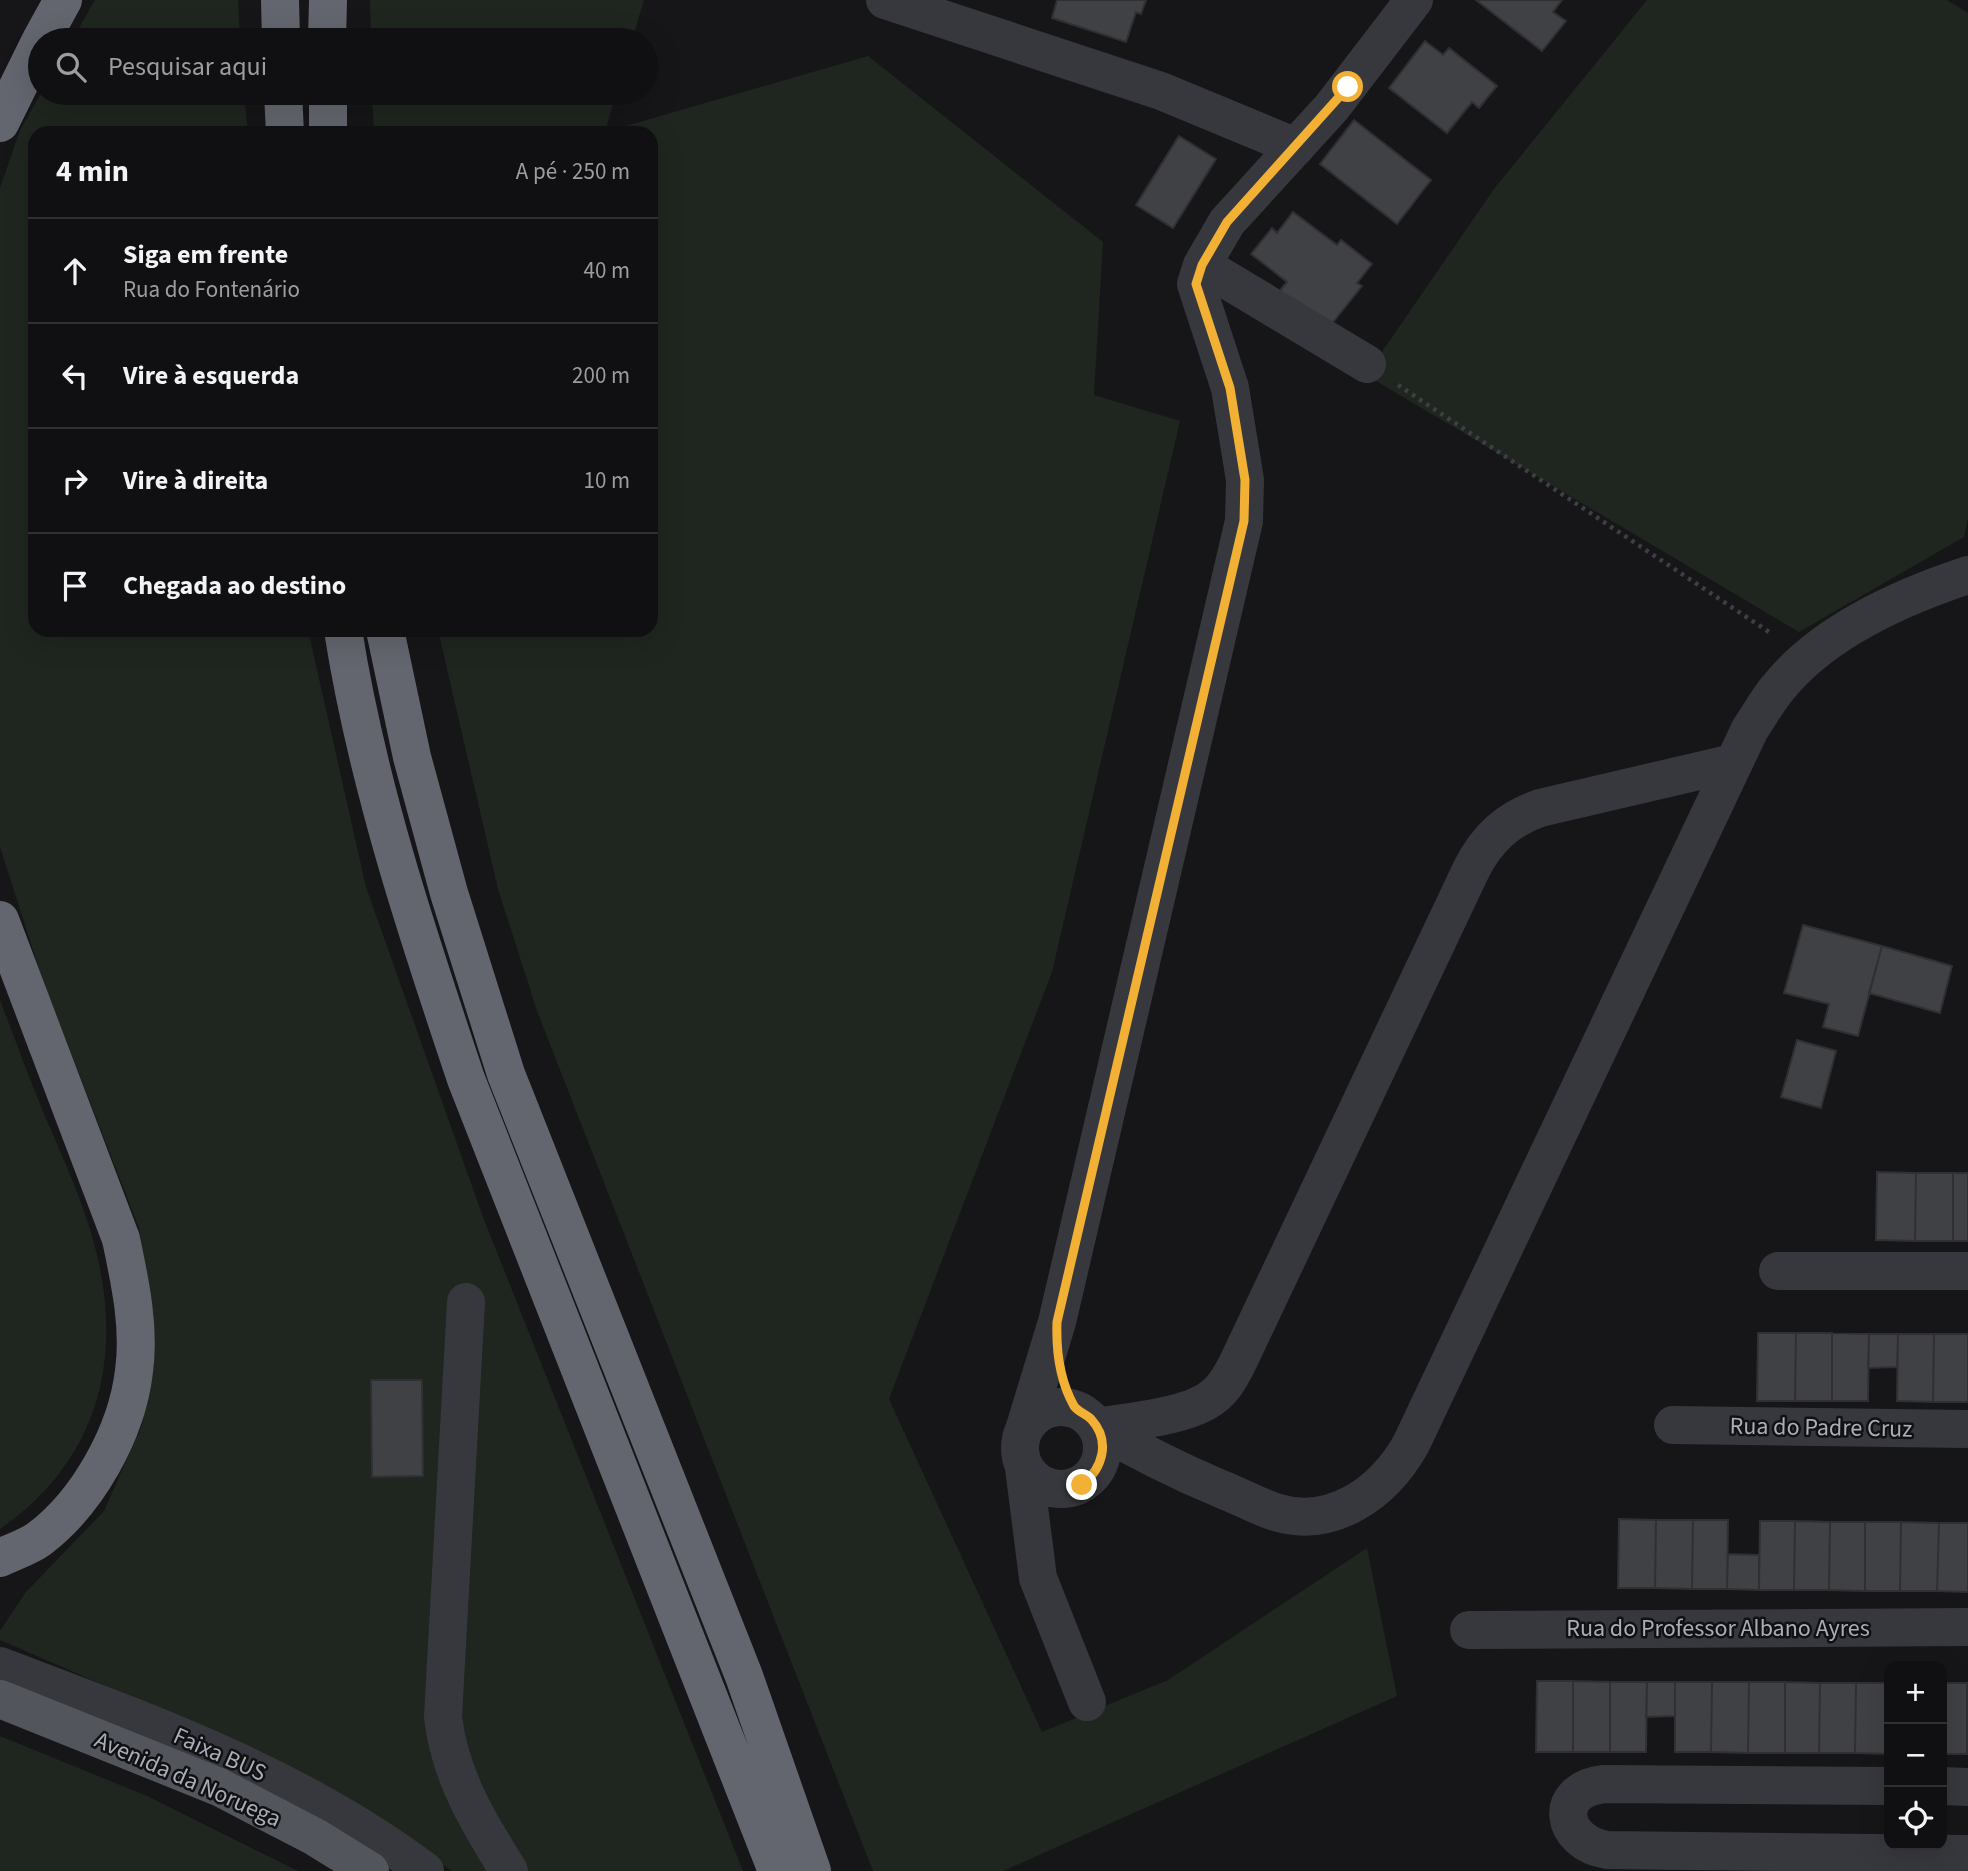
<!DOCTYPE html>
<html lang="pt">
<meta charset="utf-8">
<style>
:root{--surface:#101012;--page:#1e1e20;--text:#f1f3f6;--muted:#9c9d9f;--line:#303032}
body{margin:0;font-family:"Source Sans 3",sans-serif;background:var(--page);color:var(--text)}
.controls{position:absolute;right:21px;bottom:21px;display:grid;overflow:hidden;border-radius:14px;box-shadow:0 7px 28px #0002}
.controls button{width:63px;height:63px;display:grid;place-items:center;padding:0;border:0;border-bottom:2px solid var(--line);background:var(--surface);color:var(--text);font:35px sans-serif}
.stop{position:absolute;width:21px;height:21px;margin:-16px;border:5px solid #f2b134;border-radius:50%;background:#fff}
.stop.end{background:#f2b134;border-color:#fff;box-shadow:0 2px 7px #0008}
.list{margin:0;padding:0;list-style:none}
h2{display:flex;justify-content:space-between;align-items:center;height:91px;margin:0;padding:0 28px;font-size:30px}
h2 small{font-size:23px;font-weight:400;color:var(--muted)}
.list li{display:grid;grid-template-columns:46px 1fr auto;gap:21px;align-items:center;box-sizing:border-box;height:105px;padding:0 28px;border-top:2px solid var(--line)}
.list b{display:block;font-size:26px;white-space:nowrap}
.list p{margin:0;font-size:23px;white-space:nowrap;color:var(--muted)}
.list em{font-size:23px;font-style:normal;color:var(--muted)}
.icon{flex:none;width:38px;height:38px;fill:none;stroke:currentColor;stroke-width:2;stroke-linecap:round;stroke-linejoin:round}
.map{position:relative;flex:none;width:1968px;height:1871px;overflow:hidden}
.search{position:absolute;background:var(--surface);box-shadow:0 7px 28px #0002;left:28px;top:28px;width:630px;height:77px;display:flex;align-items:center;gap:18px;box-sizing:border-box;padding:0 24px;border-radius:38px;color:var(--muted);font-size:26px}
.panel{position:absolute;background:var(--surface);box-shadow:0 7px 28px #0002;left:28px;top:126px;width:630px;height:511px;border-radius:21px}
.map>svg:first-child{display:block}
.green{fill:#1e261f}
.building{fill:#404145;stroke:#303034;stroke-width:2}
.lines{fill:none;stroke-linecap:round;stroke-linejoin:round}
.path{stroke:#3d3f44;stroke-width:4.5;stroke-dasharray:3.5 5;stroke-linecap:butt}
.minor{stroke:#37383d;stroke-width:38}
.major{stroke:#53555c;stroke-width:38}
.highway{stroke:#63666e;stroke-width:38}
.route{stroke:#f2b134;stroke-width:9}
.labels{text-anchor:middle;stroke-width:5;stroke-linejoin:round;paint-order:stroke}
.street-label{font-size:24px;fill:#a8adb8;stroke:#111113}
</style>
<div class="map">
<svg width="1968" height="1871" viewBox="0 0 1968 1871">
<rect width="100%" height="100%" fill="#161618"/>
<path class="green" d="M95,0H238L240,40H72Z
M370,0H644L632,40H371Z
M1647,0H1947L1968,13V518L1964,537L1799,632L1366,375L1494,189Z
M868,56L1103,242L1094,395L1180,421L1052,972L889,1399L1042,1732L1168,1680L1367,1548L1397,1696L1003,1871H873L537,1011L498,889L438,630H651V133H374L372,93H616L605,132Z
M41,93H244L248,133H35V630H308L366,887L483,1217L743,1871H452L395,1833L207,1730L0,1640V1631L26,1592L104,1511L142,1425L154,1337L139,1228L43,981L0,847V188L20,130Z
M0,1000C14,1036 27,1073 42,1109C63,1159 88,1210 99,1264C122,1372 91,1466 0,1529Z
M0,1736L147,1796L298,1871H0Z"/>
<path class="building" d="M1057,0H1146L1141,14L1136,12L1126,42L1052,18Z
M1476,0H1562L1553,12L1566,21L1542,51Z
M1425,41L1443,55L1449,48L1497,86L1479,108L1472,102L1447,133L1389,88Z
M1354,120L1431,180L1397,224L1320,164Z
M1179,136L1216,159L1173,228L1136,205Z
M1293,212L1337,245L1341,240L1372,264L1357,283L1362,286L1330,326L1278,293L1287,282L1251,254L1272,228L1277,233Z
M1803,925L1882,946L1858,1036L1823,1027L1829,1004L1784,993Z
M1882,946L1952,966L1940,1013L1869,993Z
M1797,1040L1836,1051L1821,1108L1781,1097Z
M1877,1172L1916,1173L1915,1241L1876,1240Z
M1916,1173H1953V1241H1915Z
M1953,1173H1968V1241H1953Z
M1758,1333H1796L1795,1401H1757Z
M1796,1333H1832V1401H1795Z
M1832,1333L1869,1334L1868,1401H1832Z
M1869,1334H1898L1897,1367L1868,1368Z
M1898,1334H1934L1933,1402L1897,1401Z
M1934,1334H1968V1402H1933Z
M371,1380H422L423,1476L372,1477Z
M1619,1519L1656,1520L1655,1588H1618Z
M1656,1520H1693L1692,1589L1655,1588Z
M1693,1520H1728L1727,1589H1692Z
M1760,1521H1795L1794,1590H1759Z
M1795,1521L1830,1522L1829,1590H1794Z
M1830,1522H1865V1591L1829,1590Z
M1865,1522H1901L1900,1591H1865Z
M1901,1522L1939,1523L1937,1591H1900Z
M1939,1523H1968V1592L1937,1591Z
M1728,1554L1759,1555V1590L1727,1589Z
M1537,1681H1573V1752H1536Z
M1573,1681L1610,1682V1752H1573Z
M1610,1682H1647L1646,1752H1610Z
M1647,1682H1675V1716L1646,1717Z
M1675,1682H1712L1711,1752H1675Z
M1712,1682H1749L1748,1753L1711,1752Z
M1749,1682H1785V1753H1748Z
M1785,1682L1820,1683L1819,1753H1785Z
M1820,1683H1856L1855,1753H1819Z
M1856,1683H1889V1754L1855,1753Z
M1942,1683H1967V1754H1942Z"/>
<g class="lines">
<path class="path" d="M1398,385L1772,634"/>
<path class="minor" d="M885,0L1161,91L1296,147
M1202,265L1367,364
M1778,1271H1968
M466,1302L443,1717C450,1776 478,1822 509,1871
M1020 1448a41 41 0 1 1 82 0a41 41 0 1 1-82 0Z
M1673,1425L1968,1429
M1025,1427L1057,1322L1244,521L1245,480L1230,388L1196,284L1202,265L1227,222L1332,107L1414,0
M1097,1427C1138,1451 1178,1471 1221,1489C1239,1496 1257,1506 1275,1512C1333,1530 1384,1492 1411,1444L1750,729C1759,716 1767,701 1777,689C1822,632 1901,597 1968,575
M1097,1427C1130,1421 1189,1417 1214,1396C1226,1387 1233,1372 1239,1360L1471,870C1487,838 1507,820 1540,808L1733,763
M1024,1468L1038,1578L1087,1702
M1469,1630L1968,1627
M0,1666C148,1722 297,1775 425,1871
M1889,1786L1604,1784C1551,1790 1561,1843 1607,1850L1968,1854
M1942,1786L1968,1787"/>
<path class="major" d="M0,1699L219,1787L315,1837L370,1871"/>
<path class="highway" d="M280,0L281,40
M41,40L63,0
M327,40L328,0
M283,93L285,133
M328,93V133
M0,123L40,42
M343,630C367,783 417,933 466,1079L777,1871
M385,630L412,757L449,893L506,1074L744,1676L812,1871
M0,920L121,1239C130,1282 140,1327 134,1371C127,1432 88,1502 39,1539C28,1547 12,1552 0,1558"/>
</g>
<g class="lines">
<path class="route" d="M1082,1485C1103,1468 1111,1441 1091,1419C1086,1414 1078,1412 1074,1406C1060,1381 1056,1350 1057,1322L1244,521L1245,480L1230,388L1196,284L1202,265L1227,222L1348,87"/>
</g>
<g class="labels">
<g class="street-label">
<text transform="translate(1821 1427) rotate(1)" y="8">Rua do Padre Cruz</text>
<text x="1718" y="1636">Rua do Professor Albano Ayres</text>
<text transform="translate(220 1754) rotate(24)" y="8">Faixa BUS</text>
<text transform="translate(188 1779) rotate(24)" y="8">Avenida da Noruega</text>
</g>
</g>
</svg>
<div class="controls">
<button>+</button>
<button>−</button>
<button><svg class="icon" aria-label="locate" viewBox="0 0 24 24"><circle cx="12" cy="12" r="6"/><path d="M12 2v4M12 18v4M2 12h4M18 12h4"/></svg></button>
</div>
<div class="stop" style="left:1348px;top:87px"></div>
<div class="stop end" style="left:1082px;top:1485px"></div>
<div class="search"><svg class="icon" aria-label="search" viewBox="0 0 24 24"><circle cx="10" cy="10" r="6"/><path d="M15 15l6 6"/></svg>Pesquisar aqui</div>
<section class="panel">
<h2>4 min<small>A pé · 250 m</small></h2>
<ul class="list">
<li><svg class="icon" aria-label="ahead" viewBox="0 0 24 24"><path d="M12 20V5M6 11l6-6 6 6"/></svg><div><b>Siga em frente</b><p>Rua do Fontenário</p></div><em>40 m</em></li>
<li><svg class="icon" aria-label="left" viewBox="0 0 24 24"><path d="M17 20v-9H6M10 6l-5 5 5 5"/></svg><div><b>Vire à esquerda</b></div><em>200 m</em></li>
<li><svg class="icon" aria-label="right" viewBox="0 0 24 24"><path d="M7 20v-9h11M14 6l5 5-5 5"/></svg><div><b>Vire à direita</b></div><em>10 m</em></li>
<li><svg class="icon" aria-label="arrive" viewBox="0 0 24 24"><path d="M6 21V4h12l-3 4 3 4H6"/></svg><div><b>Chegada ao destino</b></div></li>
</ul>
</section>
</div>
